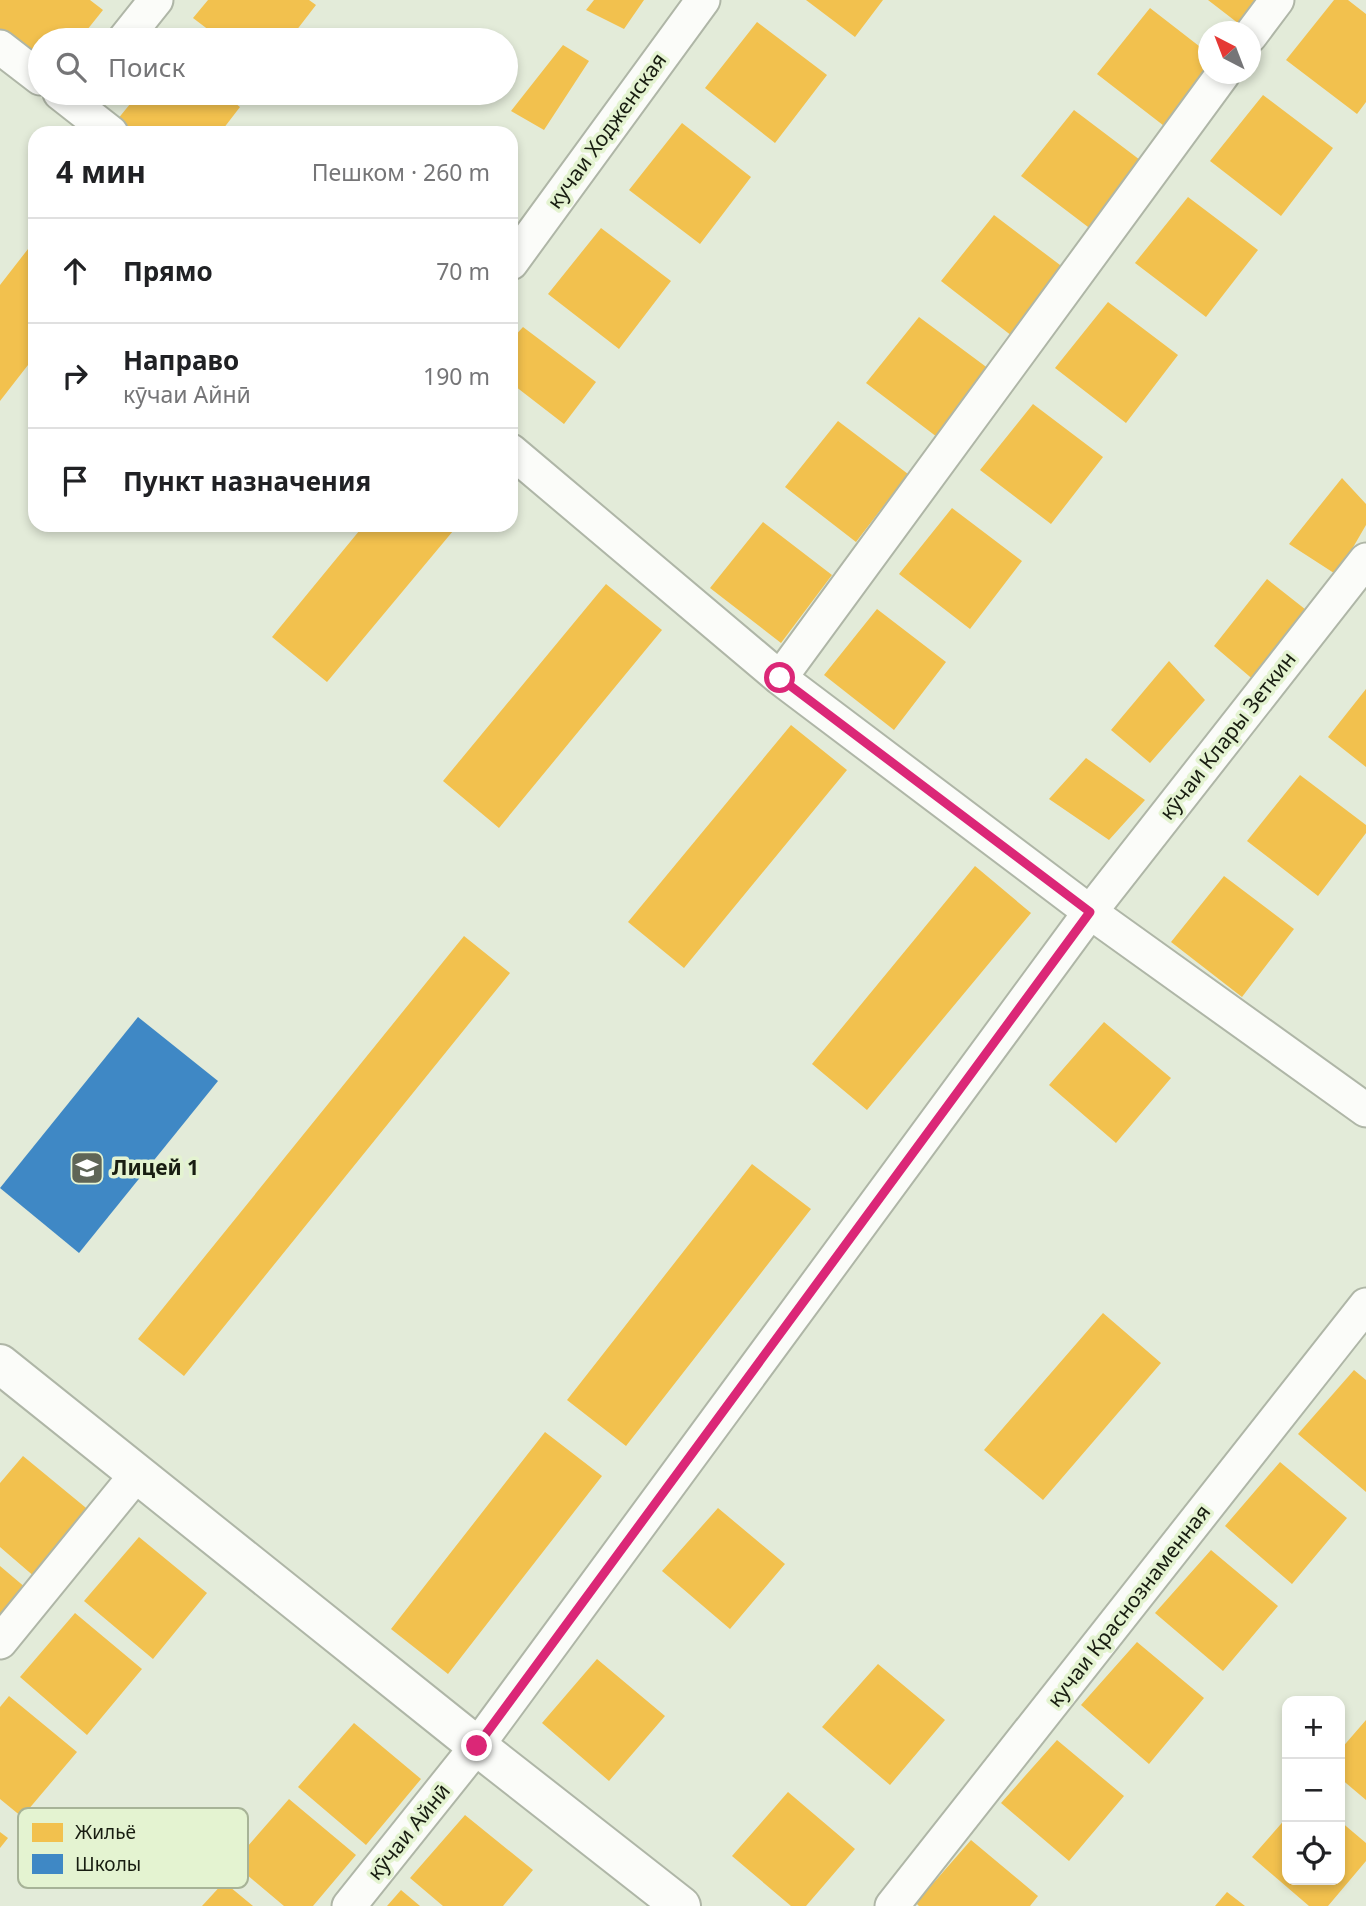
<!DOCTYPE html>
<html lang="ru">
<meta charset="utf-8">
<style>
:root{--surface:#fff;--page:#f6f6f6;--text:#202124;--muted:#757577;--line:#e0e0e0}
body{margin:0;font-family:"Noto Sans",sans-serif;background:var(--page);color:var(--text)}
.controls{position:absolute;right:21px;bottom:21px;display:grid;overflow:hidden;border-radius:14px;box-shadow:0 4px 10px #0003}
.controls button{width:63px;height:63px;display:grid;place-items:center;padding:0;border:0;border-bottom:2px solid var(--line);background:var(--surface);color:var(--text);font:35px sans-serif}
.compass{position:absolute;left:1198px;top:21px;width:63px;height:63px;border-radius:50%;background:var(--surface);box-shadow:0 4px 10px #0003;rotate:318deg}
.stop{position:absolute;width:21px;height:21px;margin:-16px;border:5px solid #db2777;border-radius:50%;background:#fff}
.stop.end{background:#db2777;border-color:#fff;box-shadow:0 2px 7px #0008}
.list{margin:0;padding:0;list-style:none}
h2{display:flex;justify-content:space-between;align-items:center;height:91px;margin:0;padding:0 28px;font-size:30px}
h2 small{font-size:23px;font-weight:400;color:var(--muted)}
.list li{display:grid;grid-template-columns:46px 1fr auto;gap:21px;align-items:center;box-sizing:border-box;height:105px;padding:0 28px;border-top:2px solid var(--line)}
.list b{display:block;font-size:26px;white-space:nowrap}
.list p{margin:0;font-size:23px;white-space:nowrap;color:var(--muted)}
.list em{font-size:23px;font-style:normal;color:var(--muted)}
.icon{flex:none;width:38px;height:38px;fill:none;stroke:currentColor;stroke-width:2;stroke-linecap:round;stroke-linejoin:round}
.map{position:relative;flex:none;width:1366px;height:1906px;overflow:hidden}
.search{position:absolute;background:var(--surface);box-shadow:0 4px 10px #0003;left:28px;top:28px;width:490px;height:77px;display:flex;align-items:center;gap:18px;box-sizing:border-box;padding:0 24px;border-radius:38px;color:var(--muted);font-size:26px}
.panel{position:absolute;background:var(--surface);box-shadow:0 4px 10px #0003;left:28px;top:126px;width:490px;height:406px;border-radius:21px}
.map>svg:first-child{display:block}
.homes{fill:#f2c14e}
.schools{fill:#3f88c5}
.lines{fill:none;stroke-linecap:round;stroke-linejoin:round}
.minor-casing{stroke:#afb6a7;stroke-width:37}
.tertiary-casing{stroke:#afb6a7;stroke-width:42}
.minor{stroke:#fbfcf9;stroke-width:33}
.tertiary{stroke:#fbfcf9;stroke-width:38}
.route{stroke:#db2777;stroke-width:9}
.labels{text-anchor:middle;stroke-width:7;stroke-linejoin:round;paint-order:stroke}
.street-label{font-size:21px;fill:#181d11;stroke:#e4f3d1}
.poi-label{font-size:21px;font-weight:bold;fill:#181d11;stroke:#e4f3d1;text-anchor:start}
.key{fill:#e4f3d1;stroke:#a7b397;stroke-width:2}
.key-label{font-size:19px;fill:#181d11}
</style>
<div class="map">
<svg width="1366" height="1906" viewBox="0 0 1366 1906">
<rect width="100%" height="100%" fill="#e3ebd9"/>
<path class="homes" d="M0,0H90L103,10L79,40H40V69L0,37Z
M208,0H309L316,5L289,40H222L193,18Z
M594,0H644L624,29L586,10Z
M806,0H883L855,37Z
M1208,0H1264L1243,27Z
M1334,0H1348L1366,14V102L1357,114L1286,60Z
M1150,8L1208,53V74L1168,129L1097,74Z
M757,22L827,75L775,143L705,88Z
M563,45L589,61L544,130L511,111Z
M139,93H222L240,107L220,133H135L117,120Z
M1263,95L1333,148L1281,216L1210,161Z
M1074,110L1144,163L1092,230L1021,176Z
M682,123L751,177L700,244L629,190Z
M1188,197L1258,250L1206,317L1135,263Z
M994,215L1064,268L1012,336L941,281Z
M601,228L671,281L619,349L548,294Z
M35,240V356L0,401V285Z
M1108,302L1178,355L1126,423L1055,368Z
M919,317L989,369L937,437L866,383Z
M523,327L596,382L564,424L511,383V340Z
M1033,404L1103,457L1051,524L980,470Z
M838,421L908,474L856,542L785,487Z
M1342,478L1366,504V525L1337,575L1289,544Z
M952,508L1022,561L970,629L899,574Z
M763,522L832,575L781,643L710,588Z
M364,525H458L327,682L272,637Z
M1267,579L1315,617L1263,688L1214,646Z
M606,584L662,630L499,828L443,781Z
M877,609L946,662L894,730L824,675Z
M1169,661L1205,700L1150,763L1111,730Z
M1366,689V767L1328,737Z
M791,725L847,770L684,968L628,922Z
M1086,758L1145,800L1109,840L1049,799Z
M1300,775L1366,825V833L1318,896L1247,841Z
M975,866L1031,913L867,1110L812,1064Z
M1224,876L1294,929L1242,997L1171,942Z
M464,936L510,973L184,1376L138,1339Z
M1104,1022L1171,1078L1116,1143L1049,1085Z
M752,1164L811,1209L626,1446L567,1400Z
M1103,1313L1161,1363L1043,1500L984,1450Z
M1354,1370L1366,1380V1492L1298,1434Z
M545,1432L602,1476L448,1674L391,1629Z
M23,1456L91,1512L36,1578L0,1547V1483Z
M1280,1462L1347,1518L1292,1584L1225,1526Z
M718,1508L785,1564L730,1629L662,1571Z
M139,1537L207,1593L153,1659L84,1601Z
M1211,1550L1278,1606L1223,1671L1155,1613Z
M0,1566L26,1588L0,1619Z
M75,1613L142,1669L87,1735L20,1677Z
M1137,1642L1204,1698L1149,1764L1081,1705Z
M597,1659L665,1716L609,1781L542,1723Z
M878,1664L945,1720L890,1785L822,1727Z
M9,1696L77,1752L22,1817L0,1799V1707Z
M1366,1720V1800L1340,1778V1750Z
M354,1723L421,1779L366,1845L298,1787Z
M1057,1740L1124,1796L1069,1861L1001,1803Z
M788,1792L855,1849L806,1906H791L732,1856Z
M289,1799L356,1855L313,1906H284L233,1863Z
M465,1815L533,1870L503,1906H443L410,1878Z
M1287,1817V1880H1340V1821L1366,1843V1861L1328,1906H1309L1252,1857Z
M0,1832L8,1838L0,1848Z
M971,1840L1038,1896L1030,1906H919L916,1903Z
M224,1882L253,1906H202Z
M401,1890L420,1906H387Z
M1227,1892L1245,1906H1215Z"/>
<path class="schools" d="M138,1017L218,1081L79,1253L0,1188Z"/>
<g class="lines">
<defs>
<path id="minor" d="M1250,36L1277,0
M124,40L156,0
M0,47L40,78
M60,93L111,133
M511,263L703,0
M511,451L780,678L1090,912L1366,1110
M780,678L1223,74
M0,1642L137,1474
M349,1906L477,1746L1090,912L1366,560
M892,1906L1366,1305"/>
<path id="tertiary" d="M0,1364L477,1746L681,1906"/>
</defs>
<use href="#minor" class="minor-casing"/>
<use href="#tertiary" class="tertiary-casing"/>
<use href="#minor" class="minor"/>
<use href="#tertiary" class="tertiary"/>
</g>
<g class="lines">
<path class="route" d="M477,1746L1090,912L780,678"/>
</g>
<defs>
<symbol id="school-square" viewBox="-11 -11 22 22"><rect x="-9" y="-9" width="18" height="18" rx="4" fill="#5f6557" stroke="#e4f3d1"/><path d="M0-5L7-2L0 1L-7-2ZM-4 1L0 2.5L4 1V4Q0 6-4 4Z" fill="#fff"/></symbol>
</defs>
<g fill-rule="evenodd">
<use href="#school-square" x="68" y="1149" width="38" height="38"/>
</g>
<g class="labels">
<g class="street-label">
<text transform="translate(607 131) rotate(-54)" y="7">кучаи Ходженская</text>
<text transform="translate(1228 736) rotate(-52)" y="7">кӯчаи Клары Зеткин</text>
<text transform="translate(1129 1606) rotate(-52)" y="7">кучаи Краснознаменная</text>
<text transform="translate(409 1832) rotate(-51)" y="7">кӯчаи Айнӣ</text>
</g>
<g class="poi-label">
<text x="112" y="1175">Лицей 1</text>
</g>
</g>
<rect x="18" y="1808" width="230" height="80" rx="10" class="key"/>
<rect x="32" y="1823" width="31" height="19" fill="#f2c14e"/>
<rect x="32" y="1854" width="31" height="20" fill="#3f88c5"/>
<g class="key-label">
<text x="75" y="1839">Жильё</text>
<text x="75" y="1871">Школы</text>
</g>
</svg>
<div class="controls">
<button>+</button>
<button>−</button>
<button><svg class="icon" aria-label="locate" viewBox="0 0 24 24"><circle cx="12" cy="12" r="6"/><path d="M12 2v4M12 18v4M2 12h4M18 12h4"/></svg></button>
</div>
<svg class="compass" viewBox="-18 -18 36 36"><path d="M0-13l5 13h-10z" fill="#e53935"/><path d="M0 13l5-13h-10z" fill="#757577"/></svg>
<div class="stop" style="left:780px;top:678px"></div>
<div class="stop end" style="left:477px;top:1746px"></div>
<div class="search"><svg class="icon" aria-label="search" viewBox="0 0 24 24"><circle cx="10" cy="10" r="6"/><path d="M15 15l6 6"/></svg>Поиск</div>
<section class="panel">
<h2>4 мин<small>Пешком · 260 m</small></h2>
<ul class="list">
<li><svg class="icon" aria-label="ahead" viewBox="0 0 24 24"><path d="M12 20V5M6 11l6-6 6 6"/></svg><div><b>Прямо</b></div><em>70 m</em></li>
<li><svg class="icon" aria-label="right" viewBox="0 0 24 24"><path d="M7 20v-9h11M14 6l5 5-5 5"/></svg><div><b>Направо</b><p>кӯчаи Айнӣ</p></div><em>190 m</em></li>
<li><svg class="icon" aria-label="arrive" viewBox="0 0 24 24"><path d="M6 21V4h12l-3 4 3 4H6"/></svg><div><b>Пункт назначения</b></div></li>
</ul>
</section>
</div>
